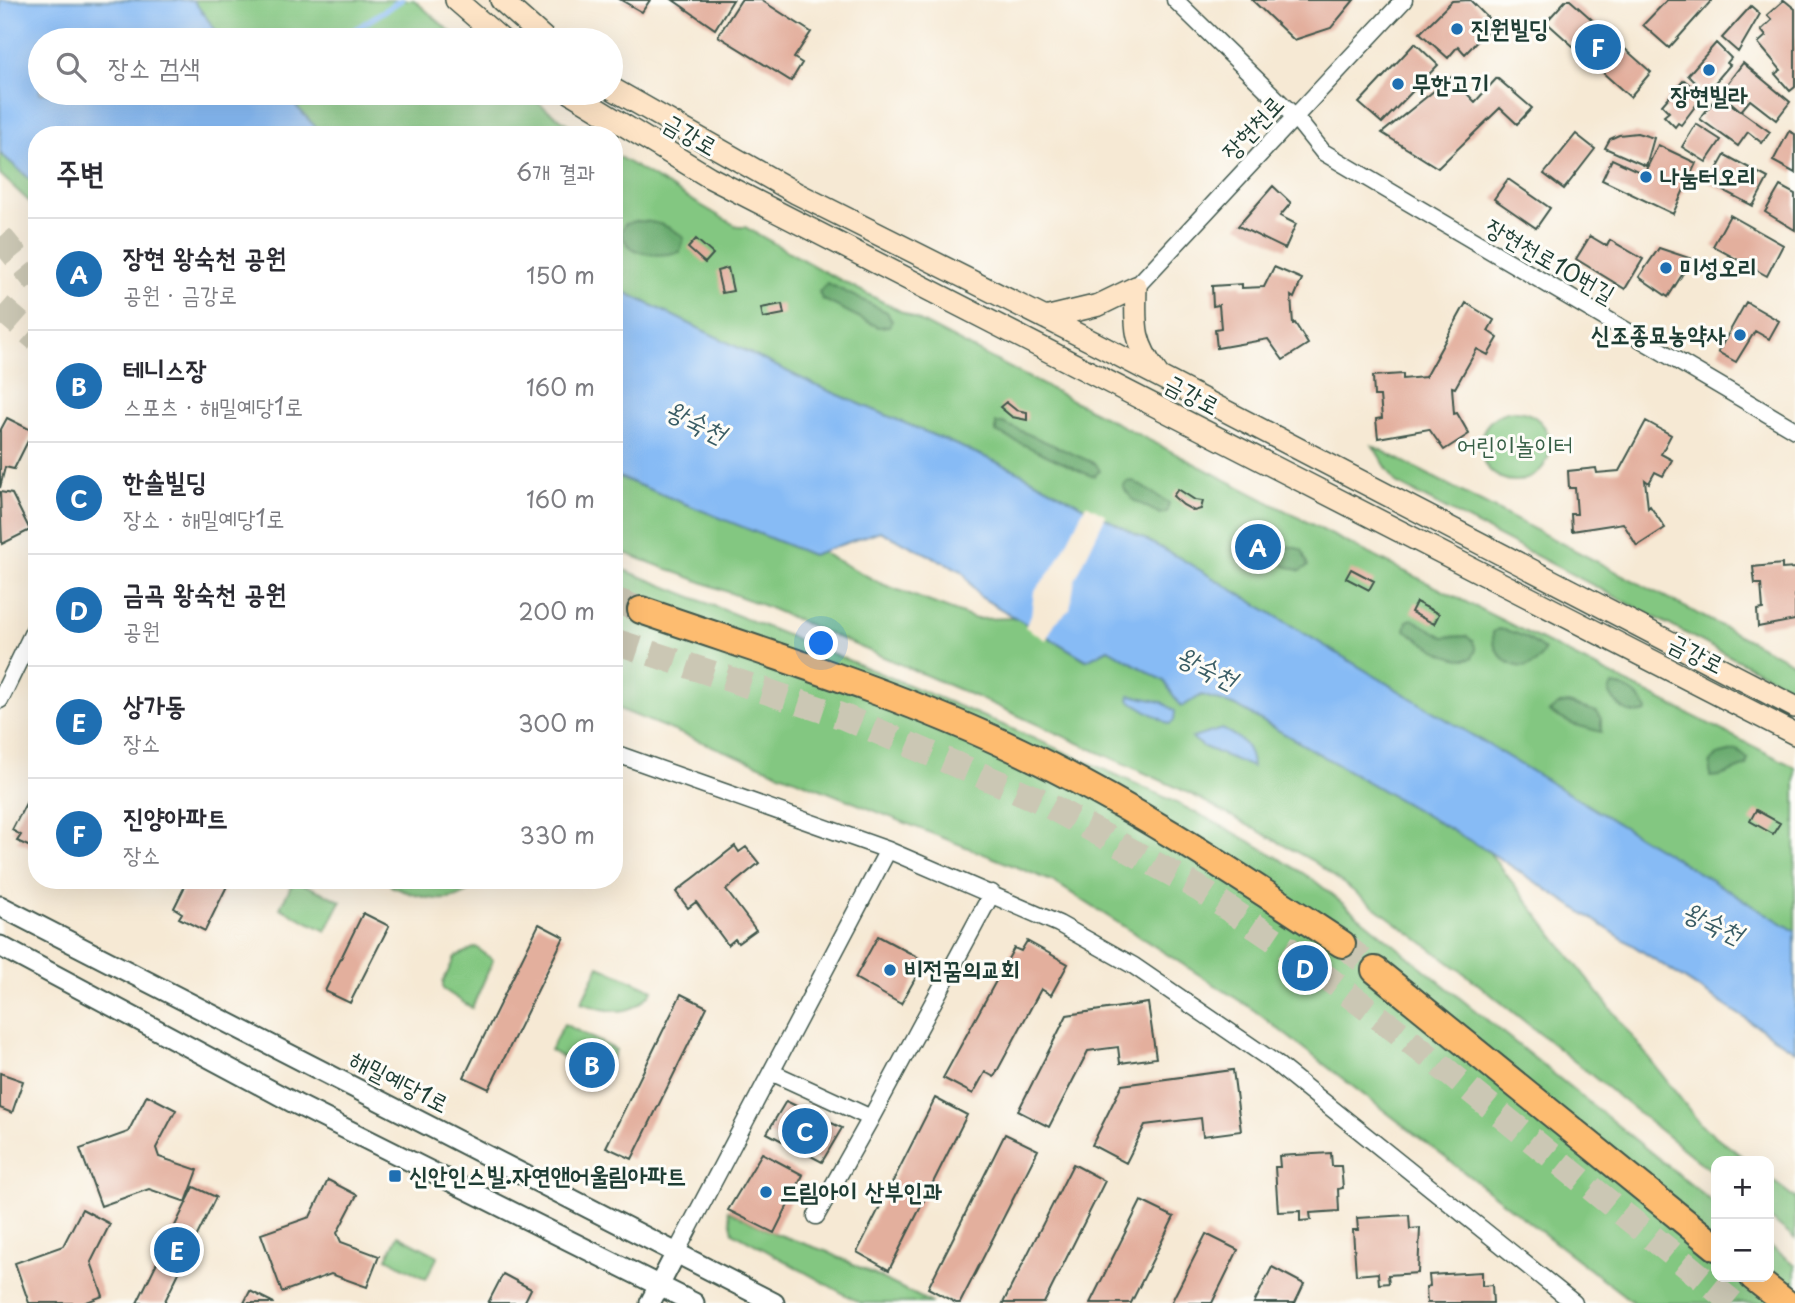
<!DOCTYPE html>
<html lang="ko">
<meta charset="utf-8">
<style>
:root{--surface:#fff;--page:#f2f2f3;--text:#2b2b33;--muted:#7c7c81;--line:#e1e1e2;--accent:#1f6fb2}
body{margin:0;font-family:"Playpen Sans","Poor Story",sans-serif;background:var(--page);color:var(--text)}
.controls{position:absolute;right:21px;bottom:21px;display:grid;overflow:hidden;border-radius:14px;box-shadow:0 7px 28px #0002}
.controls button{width:63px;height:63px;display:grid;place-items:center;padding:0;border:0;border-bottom:2px solid var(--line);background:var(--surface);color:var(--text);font:35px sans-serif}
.you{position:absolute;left:822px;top:644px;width:24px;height:24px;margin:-18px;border:5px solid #fff;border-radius:50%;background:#1a73e8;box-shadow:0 0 0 10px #1a73e833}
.badge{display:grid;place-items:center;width:46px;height:46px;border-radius:50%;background:var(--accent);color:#fff;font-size:23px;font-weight:700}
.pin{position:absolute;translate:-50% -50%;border:4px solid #fff;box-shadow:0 2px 7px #0006}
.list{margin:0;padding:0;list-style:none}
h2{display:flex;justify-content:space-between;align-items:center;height:91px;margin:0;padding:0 28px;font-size:30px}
h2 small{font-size:23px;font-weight:400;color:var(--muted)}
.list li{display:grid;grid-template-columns:46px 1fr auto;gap:21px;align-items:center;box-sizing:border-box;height:112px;padding:0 28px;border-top:2px solid var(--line)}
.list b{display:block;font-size:26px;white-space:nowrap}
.list p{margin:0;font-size:23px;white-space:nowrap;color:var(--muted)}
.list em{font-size:23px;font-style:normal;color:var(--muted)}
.icon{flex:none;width:38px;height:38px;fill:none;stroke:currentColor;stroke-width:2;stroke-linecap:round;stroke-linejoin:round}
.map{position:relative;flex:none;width:1795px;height:1303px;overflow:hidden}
.search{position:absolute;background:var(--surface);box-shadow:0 7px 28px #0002;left:28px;top:28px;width:595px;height:77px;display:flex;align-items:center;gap:18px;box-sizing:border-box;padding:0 24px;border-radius:38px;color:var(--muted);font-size:26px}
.panel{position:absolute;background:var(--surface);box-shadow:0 7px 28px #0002;left:28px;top:126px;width:595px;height:763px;border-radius:28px}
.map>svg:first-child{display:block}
.green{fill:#83c781;stroke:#51825a;stroke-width:2}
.forest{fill:#6aac6f;stroke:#447452;stroke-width:2}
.water{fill:#87bbf5;stroke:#537c94;stroke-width:2}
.pier{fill:#f6e9d4}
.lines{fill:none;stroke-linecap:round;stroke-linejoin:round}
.stream{stroke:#87bbf5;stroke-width:6}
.building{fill:#e3af9d}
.trunk-tunnel{stroke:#cbc7b4;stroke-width:26;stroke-dasharray:26 13;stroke-linecap:butt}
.minor-casing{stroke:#3f574c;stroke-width:19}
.tertiary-casing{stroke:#3f574c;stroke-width:23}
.secondary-casing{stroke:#3f574c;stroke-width:24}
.trunk-casing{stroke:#3f574c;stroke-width:30}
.minor{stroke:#fff;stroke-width:16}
.tertiary{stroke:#fff;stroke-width:19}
.secondary{stroke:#fee4c6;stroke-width:21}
.trunk{stroke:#fdbc70;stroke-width:26}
.poi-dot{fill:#1f6fb2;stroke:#fdfcf7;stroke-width:2.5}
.labels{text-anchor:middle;stroke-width:6;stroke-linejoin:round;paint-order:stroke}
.poi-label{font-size:24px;font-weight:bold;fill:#1f3d34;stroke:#fdfcf7;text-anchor:start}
.street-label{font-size:24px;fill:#1f3d34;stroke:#fdfcf7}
.park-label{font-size:24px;fill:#386047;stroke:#fdfcf7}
.water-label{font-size:26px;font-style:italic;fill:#395c64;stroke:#fdfcf7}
</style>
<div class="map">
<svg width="1795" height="1303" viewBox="0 0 1795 1303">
<rect width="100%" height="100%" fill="#fdfcf7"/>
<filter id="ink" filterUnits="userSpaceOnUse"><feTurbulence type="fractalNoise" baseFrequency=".0143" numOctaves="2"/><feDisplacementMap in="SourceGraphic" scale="14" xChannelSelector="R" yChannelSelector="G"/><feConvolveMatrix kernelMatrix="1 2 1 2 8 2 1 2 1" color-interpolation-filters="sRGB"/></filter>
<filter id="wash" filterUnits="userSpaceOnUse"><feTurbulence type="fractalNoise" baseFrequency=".00686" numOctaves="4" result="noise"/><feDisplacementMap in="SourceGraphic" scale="28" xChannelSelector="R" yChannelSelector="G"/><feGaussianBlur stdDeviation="1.57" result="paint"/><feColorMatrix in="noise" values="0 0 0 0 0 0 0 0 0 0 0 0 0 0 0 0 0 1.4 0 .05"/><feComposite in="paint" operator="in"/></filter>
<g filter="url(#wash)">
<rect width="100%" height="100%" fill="#f6e9d4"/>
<path class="green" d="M193,0H414L460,40H330L324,33L316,40H223Z
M284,93H524L583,135H323Z
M0,153L37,185V209L0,174Z
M614,154L738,227H745L823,271L1336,537L1795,767V931L1180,558L1013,469L815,385L614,287Z
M1480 446a35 35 0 1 1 70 0a35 35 0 1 1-70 0Z
M1373,446L1795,664V690L1396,483Z
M614,475L812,555L821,552L882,584L976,619L1017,618L1086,660L1108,649L1164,681L1181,706L1202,695L1236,706L1488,851L1701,1125L1748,1161H1716V1175L1473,980L1313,861L1191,794L988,702L765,606L614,549Z
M614,566C752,621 890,676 1026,735C1125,778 1225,821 1315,881L1716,1205V1277H1769V1245L1795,1265V1303H1634L1251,1008L1054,882L614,707Z
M294,880L341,901L326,931L280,908Z
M389,880H478C459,912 417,897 391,886Z
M476,947L493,960L472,1008L443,989V982L455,957Z
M599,966L653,990C632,1018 611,1013 581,1003Z
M564,1024L616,1050L601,1079L550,1050Z
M1769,1178L1795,1198V1239L1769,1218Z
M728,1210L774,1233L828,1252L932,1303H860L733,1232Z
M398,1235L438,1256L426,1279L387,1258Z"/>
<path class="forest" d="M637,221C655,221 670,225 684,238L680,252C658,257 628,257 621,232L625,224Z
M827,283L887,312L892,321L889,326L878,327L822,299L819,292Z
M996,423H1003L1096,464L1100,471L1094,476L1089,475L996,432Z
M1133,481L1169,503L1167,512L1160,514L1133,500L1123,487L1126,482Z
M1275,546L1293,547L1302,550L1308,566L1300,571L1277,563L1272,554Z
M1412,619L1444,637L1466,636L1473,641L1476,650L1472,658C1449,664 1423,641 1405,630L1407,621Z
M1498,629C1515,631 1531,639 1544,650C1532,683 1490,662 1493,632Z
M1612,685C1630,688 1638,694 1647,709L1646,712C1630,718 1615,705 1609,691Z
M1568,703L1597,712L1601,719V732L1572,724L1549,712L1560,704Z
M1737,750L1748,759L1746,766L1721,776L1710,777V762L1717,755Z"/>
<path class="water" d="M0,0H193L223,40H40V93H284L323,135H37V185L0,153Z
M614,287L815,385L1013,469L1180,558L1795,931V1051L1488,851L1236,706L1202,695L1181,707L1164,681L1108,649L1087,660L979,596L962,571L880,531L812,555L614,475Z
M1130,695L1162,702L1175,711L1174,721L1169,724L1129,700Z
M1222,729C1241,738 1251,746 1252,767L1204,747L1192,738Z"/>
<path class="pier" d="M1086,504L1106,515L1075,580L1070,609L1055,623L1046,640L1025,627L1031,615L1034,592L1056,564Z"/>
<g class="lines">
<path class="stream" d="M353,31L401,0"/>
</g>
<g id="blocks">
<path class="building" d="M621,0H650L642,12Z
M673,0H733L715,29Z
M741,0H761L811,32L794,58L802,63L791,81L718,36Z
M1252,0H1354L1331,28L1294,40Z
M1470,0L1494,24L1465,54L1458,46L1448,58L1420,33L1452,1Z
M1566,0H1570L1651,72L1630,97L1546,22Z
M1667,0H1712L1669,48L1643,25Z
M1784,0L1795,9V87L1790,91L1775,74L1781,70L1758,43L1766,36L1761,30L1772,20L1767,15Z
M1751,6L1760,14L1738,52L1722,38Z
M1415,43L1438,65L1382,123L1359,103Z
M1716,43L1731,58L1727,63L1730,65L1706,93L1688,75Z
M1743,63L1790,102L1776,120L1750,100L1741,111L1720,93Z
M1451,77L1475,102L1497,78L1532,108L1517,124L1500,108L1438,168L1382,133Z
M1684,80L1703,96L1681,125L1678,123L1675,127L1664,116L1669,112L1662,105Z
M1718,95L1770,132L1762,143L1748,132L1738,146L1700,119Z
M1696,124L1721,140L1706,162L1682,147Z
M1789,131L1795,134V173L1773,161Z
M1637,133L1654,138L1646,166L1605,148L1610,139L1619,135Z
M1576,134L1595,149L1564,189L1544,174Z
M1658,145L1696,163L1673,214L1602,180L1612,159L1644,174Z
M1725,155L1768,178L1753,206L1709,183Z
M1508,179L1550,208L1536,228L1494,199Z
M1273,186L1291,203L1280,216L1296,224L1285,249L1238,226Z
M1780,186L1795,194V230L1765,212Z
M1730,215L1783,245L1767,276L1713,246Z
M1590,236L1607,246L1610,240L1643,259L1625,289L1576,259Z
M696,239L713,254L705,263L688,248Z
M1659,248L1692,259L1668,297L1639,277Z
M1274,267L1302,279L1294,298L1291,296L1293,324L1295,323L1308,344L1283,360L1268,339L1217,348L1215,329L1221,328L1219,305L1213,306L1212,286L1242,284V288L1264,287Z
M728,268L733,291L722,293L717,271Z
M1746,302L1779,321L1769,339L1755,331L1736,362L1718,352Z
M1466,303L1494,320L1488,331L1498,338L1488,355L1477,349L1455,388L1452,387L1454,414L1457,413L1469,434L1444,450L1429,429L1378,438L1376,419L1382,418L1380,396H1374L1373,376L1403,374V379L1425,377Z
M782,304L784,314L763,318L761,308Z
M1006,402L1016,410L1027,412V420L1012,417L1000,407Z
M7,418L33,431L14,469L5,467L0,488V431Z
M1646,421L1671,435L1661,454L1672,460L1663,476L1655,472L1649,483L1645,480L1648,508L1650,506L1665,528L1637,546L1623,523L1572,531L1571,514H1577L1575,488H1569L1568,471L1596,468L1597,473L1619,471Z
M1178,489L1195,500L1203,501L1201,509L1194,511L1183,505L1173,496Z
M0,492L12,494L30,530L2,544Z
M1782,564V569L1795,568V620L1758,627L1757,610L1763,609L1761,584H1755L1753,567Z
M1351,569L1374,581L1369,590L1346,578Z
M1416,602L1439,614L1434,624L1411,612Z
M37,782V850L17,841L21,835L12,830Z
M1756,810L1780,823L1773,834L1750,821Z
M735,846L739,852L746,847L759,863L726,890L756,930L738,943L735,939L728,945L696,902L688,908L676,892Z
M188,880H230L205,931L179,918L182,913L174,908Z
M363,913L389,926L350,1003L325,991Z
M539,924L564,937L489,1089L464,1077Z
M878,936L925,961L901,1004L855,978Z
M1027,941L1068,964L1051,995L1041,989L994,1077L985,1072L973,1094L943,1078L1014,948L1021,951Z
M681,994L707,1007L632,1159L606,1147Z
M1148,1003L1156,1058L1120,1063L1118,1047L1088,1051L1049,1127L1018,1111L1067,1015Z
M1233,1070L1241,1131L1203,1136L1201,1118L1145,1125L1126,1163L1092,1145L1122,1085Z
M0,1073L23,1081L12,1113L0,1108Z
M147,1095L176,1110L156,1148L159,1157L198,1170L186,1202L149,1189L101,1206L80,1149L128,1132Z
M935,1098L967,1115L889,1270L857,1252Z
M786,1101L842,1128L822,1162L767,1133Z
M1005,1134L1038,1150L960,1303H956L928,1288Z
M762,1153L803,1175L774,1233L728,1210Z
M1331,1153L1332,1166H1341L1343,1188L1338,1189L1339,1211L1310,1213L1311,1220L1300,1221V1211L1278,1212L1275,1167H1280L1279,1156Z
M1073,1164L1105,1181L1044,1303H1003Z
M328,1180L357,1195L337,1233L341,1242L379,1256L367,1287L331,1274L282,1292L261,1234L310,1217Z
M194,1187L216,1197L164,1303H137Z
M1141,1201L1174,1217L1131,1303H1090Z
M82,1209L110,1224L91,1262L103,1296L84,1303H29L15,1263L63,1246Z
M1409,1215L1410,1229L1420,1228L1418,1273L1388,1275L1389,1283L1379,1284L1378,1273L1356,1275L1353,1230H1358L1357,1218Z
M1206,1234L1238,1250L1212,1303H1171Z
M1272,1267L1304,1284L1295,1303H1254Z
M1482,1272V1286L1492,1285L1493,1303H1427L1426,1287L1430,1286L1429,1275Z
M503,1274L531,1289L524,1303H488Z
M250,1291L274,1303H244Z"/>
</g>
</g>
<g filter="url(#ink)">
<use href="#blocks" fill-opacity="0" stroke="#3f574c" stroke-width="2"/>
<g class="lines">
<path class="trunk-tunnel" d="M0,237L37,282
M0,307L37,339
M614,600L641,610
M614,641L844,717L1037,799L1198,888L1290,950L1401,1034L1733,1303
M1342,944L1375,970"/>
<defs>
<path id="minor" d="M1175,0L1295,117L1323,152L1795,430
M1136,287L1404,0
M0,700L37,624
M614,753L888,850L1059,924L1134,966L1274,1062L1574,1303
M771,1072L871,1118L992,893
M816,1216L871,1118
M677,1251L888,850"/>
<path id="tertiary" d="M0,906L774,1303
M0,946L296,1104L694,1303
M650,1303L677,1251"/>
<path id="secondary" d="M456,0L502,40
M501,0L546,40
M611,88L796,193L1093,342L1795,707
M571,93L709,177L1795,734
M1045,318L1099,305L1136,287C1135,325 1133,342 1157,373"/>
<path id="trunk" d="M641,610C768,654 898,693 1019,751C1133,805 1237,875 1342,944
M1375,970L1716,1247
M1753,1277L1786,1303"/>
</defs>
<use href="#minor" class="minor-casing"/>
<use href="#tertiary" class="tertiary-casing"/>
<use href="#secondary" class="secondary-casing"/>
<use href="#trunk" class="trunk-casing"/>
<use href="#minor" class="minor"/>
<use href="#tertiary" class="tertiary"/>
<use href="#secondary" class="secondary"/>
<use href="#trunk" class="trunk"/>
</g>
</g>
<g class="poi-dot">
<circle cx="1457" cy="29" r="7"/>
<circle cx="1709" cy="70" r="7"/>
<circle cx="1398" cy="84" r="7"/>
<circle cx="1646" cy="177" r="7"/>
<circle cx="1666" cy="268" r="7"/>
<circle cx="1740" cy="335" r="7"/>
<circle cx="890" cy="970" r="7"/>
<rect x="388" y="1169" width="14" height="14" rx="3.5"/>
<circle cx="766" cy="1192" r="7"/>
</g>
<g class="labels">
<g class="poi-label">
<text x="1471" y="37">진원빌딩</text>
<text x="1412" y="92">무한고기</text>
<text x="1709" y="104" text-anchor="middle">장현빌라</text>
<text x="1660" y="185">나눔터오리</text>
<text x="1680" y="276">미성오리</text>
<text x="1726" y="343" text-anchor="end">신조종묘농약사</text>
<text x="904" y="978">비전꿈의교회</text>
<text x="409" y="1184">신안인스빌.자연앤어울림아파트</text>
<text x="780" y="1200">드림아이 산부인과</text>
</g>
<g class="street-label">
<text transform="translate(1253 128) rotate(-47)" y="8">장현천로</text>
<text transform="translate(690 135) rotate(30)" y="8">금강로</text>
<text transform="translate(1550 261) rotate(30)" y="8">장현천로10번길</text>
<text transform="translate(1192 395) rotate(28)" y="8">금강로</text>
<text transform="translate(1696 654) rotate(27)" y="8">금강로</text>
<text transform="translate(399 1082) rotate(27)" y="8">해밀예당1로</text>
</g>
<g class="park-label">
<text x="1515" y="454">어린이놀이터</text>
</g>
<g class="water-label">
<text transform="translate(696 422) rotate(26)" y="9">왕숙천</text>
<text transform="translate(1207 668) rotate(26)" y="9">왕숙천</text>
<text transform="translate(1713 923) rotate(25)" y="9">왕숙천</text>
</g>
</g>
</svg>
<div class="controls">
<button>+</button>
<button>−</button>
</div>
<div class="you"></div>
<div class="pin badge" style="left:1258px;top:547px">A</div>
<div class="pin badge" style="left:592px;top:1065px">B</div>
<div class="pin badge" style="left:805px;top:1131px">C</div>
<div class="pin badge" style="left:1305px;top:968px">D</div>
<div class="pin badge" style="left:177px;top:1250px">E</div>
<div class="pin badge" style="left:1598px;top:47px">F</div>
<div class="search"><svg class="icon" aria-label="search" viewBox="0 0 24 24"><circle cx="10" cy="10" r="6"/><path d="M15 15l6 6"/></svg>장소 검색</div>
<section class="panel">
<h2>주변<small>6개 결과</small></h2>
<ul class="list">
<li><span class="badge">A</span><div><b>장현 왕숙천 공원</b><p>공원 · 금강로</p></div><em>150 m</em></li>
<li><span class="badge">B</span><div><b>테니스장</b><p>스포츠 · 해밀예당1로</p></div><em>160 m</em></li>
<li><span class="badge">C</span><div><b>한솔빌딩</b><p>장소 · 해밀예당1로</p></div><em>160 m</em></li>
<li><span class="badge">D</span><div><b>금곡 왕숙천 공원</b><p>공원</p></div><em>200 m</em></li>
<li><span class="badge">E</span><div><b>상가동</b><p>장소</p></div><em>300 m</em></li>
<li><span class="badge">F</span><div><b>진양아파트</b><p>장소</p></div><em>330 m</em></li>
</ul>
</section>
</div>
